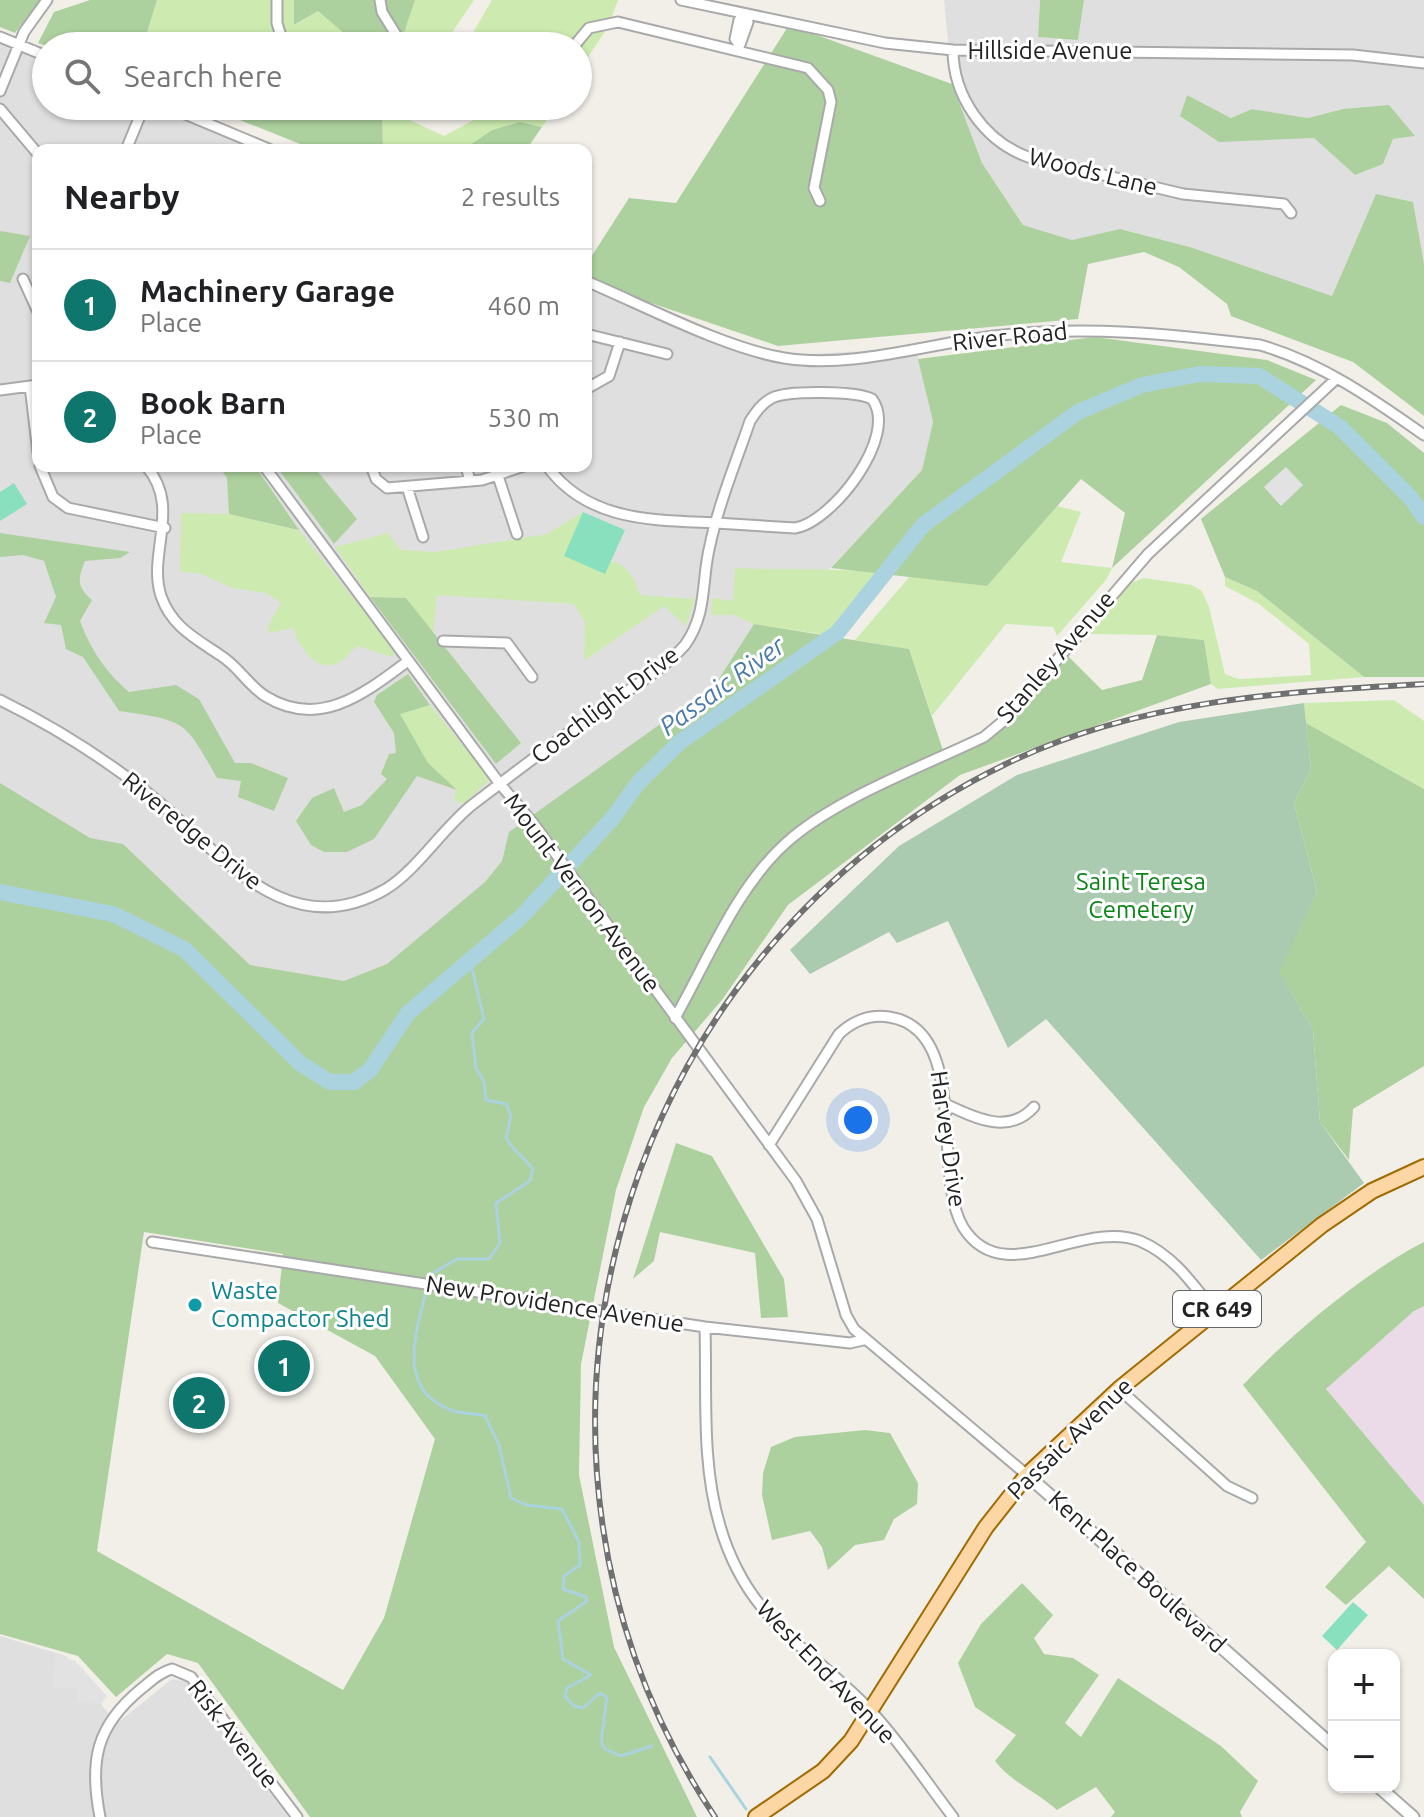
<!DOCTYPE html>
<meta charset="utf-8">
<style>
:root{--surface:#fff;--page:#f2f2f2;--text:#202124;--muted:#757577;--line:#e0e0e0;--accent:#0f766e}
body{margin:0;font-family:Ubuntu,sans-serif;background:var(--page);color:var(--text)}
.controls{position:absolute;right:24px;bottom:24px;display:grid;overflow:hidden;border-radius:16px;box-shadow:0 2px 6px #0004}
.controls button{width:72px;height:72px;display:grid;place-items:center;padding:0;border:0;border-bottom:2px solid var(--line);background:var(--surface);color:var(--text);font:40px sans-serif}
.you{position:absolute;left:858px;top:1120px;width:28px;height:28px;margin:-20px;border:6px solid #fff;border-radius:50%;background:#1a73e8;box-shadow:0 0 0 12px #1a73e833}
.badge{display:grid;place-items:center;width:52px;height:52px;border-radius:50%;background:var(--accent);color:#fff;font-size:26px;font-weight:700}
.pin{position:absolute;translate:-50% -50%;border:4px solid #fff;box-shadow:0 2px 8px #0006}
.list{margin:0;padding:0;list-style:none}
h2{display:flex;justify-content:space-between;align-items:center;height:104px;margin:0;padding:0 32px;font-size:34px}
h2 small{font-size:26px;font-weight:400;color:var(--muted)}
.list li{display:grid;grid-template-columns:52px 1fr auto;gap:24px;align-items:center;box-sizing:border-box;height:112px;padding:0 32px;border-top:2px solid var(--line)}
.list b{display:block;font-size:30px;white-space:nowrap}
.list p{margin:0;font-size:26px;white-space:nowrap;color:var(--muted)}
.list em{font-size:26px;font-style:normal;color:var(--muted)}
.icon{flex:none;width:44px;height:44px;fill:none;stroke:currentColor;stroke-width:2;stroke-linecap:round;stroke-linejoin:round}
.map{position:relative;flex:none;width:1424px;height:1817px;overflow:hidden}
.search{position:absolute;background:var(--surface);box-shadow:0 2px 6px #0004;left:32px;top:32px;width:560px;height:88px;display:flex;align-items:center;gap:20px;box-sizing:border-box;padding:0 28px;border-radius:44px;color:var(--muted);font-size:30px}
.panel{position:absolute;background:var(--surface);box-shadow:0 2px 6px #0004;left:32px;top:144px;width:560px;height:328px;border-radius:16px}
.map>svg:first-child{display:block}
.residential{fill:#e0dfdf;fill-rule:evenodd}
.industrial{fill:#ebdbe8}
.grass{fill:#cdebb0}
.forest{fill:#add19e;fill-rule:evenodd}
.cemetery{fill:#aacbaf}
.pitch{fill:#88e0be}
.parking{fill:#e2e2e2}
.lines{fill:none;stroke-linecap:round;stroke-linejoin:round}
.stream{stroke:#aad3df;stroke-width:3}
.river{stroke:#aad3df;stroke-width:16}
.minor-casing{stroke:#a9a9a9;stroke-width:13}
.tertiary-casing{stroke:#a9a9a9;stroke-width:15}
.primary-casing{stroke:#a06b00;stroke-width:18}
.minor{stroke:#fff;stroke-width:9}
.tertiary{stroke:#fff;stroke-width:11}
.primary{stroke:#fcd6a4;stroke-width:14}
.rail-casing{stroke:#707070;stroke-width:6}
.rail{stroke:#fff;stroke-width:3;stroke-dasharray:9;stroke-linecap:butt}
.culture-dot{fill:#0f9aa8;stroke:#fff;stroke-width:3}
.labels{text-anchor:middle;stroke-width:6;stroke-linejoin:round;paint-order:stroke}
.shield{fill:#fff;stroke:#646464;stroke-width:2}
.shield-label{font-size:22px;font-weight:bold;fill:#222}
.street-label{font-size:24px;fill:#222;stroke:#fff}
.park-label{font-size:24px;fill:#0c8416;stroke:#fff}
.culture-label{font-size:24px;fill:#0d838f;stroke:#fff;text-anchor:start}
.water-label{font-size:26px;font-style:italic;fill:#4a7aab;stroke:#fff}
</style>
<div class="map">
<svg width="1424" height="1817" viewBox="0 0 1424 1817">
<rect width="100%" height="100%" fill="#f2efe9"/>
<path class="residential" d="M944,0H1040L1038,37L1078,39L1084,0H1424V264L1376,194L1332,296L1190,247L1121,229L1072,240L1023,225L982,163L952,84ZM1187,95L1231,118L1252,109L1308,118L1343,109L1415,136L1393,139L1383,164L1355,175L1314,138L1277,139L1180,116Z
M0,37L46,56V106H166L272,150H38V466H586V281L775,356L916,348L933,422L922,470L792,609L754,624L716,685L503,862L486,883L387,965L345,982L251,966L90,839L0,784Z
M0,1636L66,1656L116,1724L172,1679L187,1682L288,1817H0Z"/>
<path class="industrial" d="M1424,1306V1505L1326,1389L1414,1311Z"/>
<path class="grass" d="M157,0H294L295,25L318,11L354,41L350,46H143Z
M415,0H474L443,46H413L404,33Z
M492,0H618L608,27L578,72V46H465Z
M481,106H556L542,127L520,122L492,130L462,150H383L382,107L444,136L483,115Z
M1057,506L1081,512L1061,562L1112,568L1106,580L1057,636L1053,627L1006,624L932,716L909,649L855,640L911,575L987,586Z
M583,512L565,556L605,573L611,561C629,565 634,579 640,595L695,599L686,626L664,606L584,661L585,623L574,604L437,595L433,634L406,598L370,597L335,547L388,533L401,550L436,552L547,534Z
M181,513L229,514L299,530L396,652L392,657L358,646C352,650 349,655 344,659C320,679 298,647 293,628L269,633L268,626L281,603L266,593L232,588L199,573L180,572Z
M735,568C782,570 829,568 876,572L827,635L754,624L734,615H711L712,598L733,601Z
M1225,577L1257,591L1364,677L1218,689L1211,684L1204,640L1157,635L1087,634L1130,583L1144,578L1192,585L1202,591L1209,607L1225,674L1238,679L1311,675L1309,644L1259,604L1225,586Z
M1394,700L1424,721V789L1306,723L1304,703Z
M430,705L490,779L464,804L454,800L456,789L428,763L399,714Z"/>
<path class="forest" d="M0,0H40L15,33L0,27Z
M90,0H157L143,46H47L38,43L54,12Z
M294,0H415L404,33L413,46H350L353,41L318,11L294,25Z
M1040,0H1084L1078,40L1038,37Z
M789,25L952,84L982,163L1023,225L1072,240L1120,229L1190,247L1332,296L1376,194L1413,202L1424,264V416L1353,362L1231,316L1227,304L1179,267L1144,252L1088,264L1078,319L778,346L586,281V265L629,198L676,203Z
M1187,95L1231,118L1252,109L1308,118L1343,109L1389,105L1415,136L1393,139L1383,164L1355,175L1314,138L1219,142L1180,116Z
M205,106L327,111L329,106H382L383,150H315Z
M520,122L542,127L526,150H462L492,130Z
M0,231L30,236L10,283L0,281Z
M1095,337L1267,360L1316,380L1112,568L1125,513L1081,479L987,586L831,568L922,470L933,422L918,359Z
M1341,405L1387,423L1424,453V677H1364L1257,591L1225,577L1201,519Z
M219,466H255L299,530L229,514L227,478Z
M276,466H313L357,519L334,544Z
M0,533L130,552L120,558L85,561C78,579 76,587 92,600L80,621C91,650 105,671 129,692L176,685L199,699L235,763H251L288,778L274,811L238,797L241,781L217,778C184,719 186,721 119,711L83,657L66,649L61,625L44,623L56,597L44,561L23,555L0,557Z
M370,597L406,598L521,743L496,764Z
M754,624L909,649L946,759L999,728L1063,651L1102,690L1142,680L1157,635L1204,640L1211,684L960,775L788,905L722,1000L672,1058L644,1107L616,1190L581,1364L579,1475L614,1647L697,1817H310L198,1663L167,1654L116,1697L78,1656L0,1634V783L90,838L123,844L250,965L344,981L387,964L485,882L502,861L509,832L715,685ZM144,1232L283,1254L278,1303L375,1356L435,1439L384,1618L343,1690L97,1551Z
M408,674L430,705L400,714L428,763L457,790L417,776L374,839L347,852H324L311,845L296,821L312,798L334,788L344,812L362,805L387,779L381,774L389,754L396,753L394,733L374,702L377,695Z
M1306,723L1424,789V1066L1353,1109L1349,1160L1320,1122L1313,1030L1278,971L1317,892L1294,803L1311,769Z
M676,1143L712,1156L784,1279L788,1317L761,1318L755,1253L660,1232L654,1261L633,1279Z
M1424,1242V1306L1414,1311L1326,1389L1424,1505V1599L1389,1566L1346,1605L1325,1587L1366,1542L1243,1385C1285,1339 1369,1269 1424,1242Z
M865,1430L890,1433L918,1483L917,1504L894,1519L884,1540L855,1545L828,1570L822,1547L810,1531L772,1540L762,1495L763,1473L771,1447L795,1437Z
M1022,1583L1053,1615L1034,1638L1044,1654L1073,1658L1099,1675L1065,1723L1081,1737L1118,1678L1221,1746L1258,1781L1240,1812L1242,1817H1111L1115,1812L1096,1787L1057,1810C1036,1791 1012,1783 995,1761L1016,1735L975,1707L958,1663L981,1624Z"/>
<path class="cemetery" d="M1304,703L1311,769L1294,803L1317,892L1279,972L1313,1030L1320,1122L1364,1183L1261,1260L1046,1019L1008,1048L948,921L897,943L889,932L810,974L790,950L899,846L1017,775L1179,722Z"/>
<path class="pitch" d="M14,483L27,504L0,521V492Z
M583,512L625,530L605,574L564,556Z
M1353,1602L1368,1615L1337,1650L1322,1636Z"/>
<path class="parking" d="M1286,467L1303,485L1281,506L1264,487Z
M55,1655L75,1661L107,1696L101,1704L77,1702V1689L53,1688Z"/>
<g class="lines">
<path class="stream" d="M433,1273L457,1259H489L500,1243L496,1203L530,1181L533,1169C524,1157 514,1152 506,1138L511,1116L506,1104L486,1100L484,1081L476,1068L472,1033L484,1019L470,960
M426,1291C416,1333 395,1392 454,1411C463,1414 475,1413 485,1416L499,1445L511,1498L526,1505L562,1509L579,1542L580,1565L564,1576L563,1589L586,1597L587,1601L558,1621L563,1659L591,1675L567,1688L565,1696L574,1706L583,1708L600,1693L607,1697L601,1742L605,1749L621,1756L652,1746
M710,1757L746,1809"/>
<path class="river" d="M0,892L113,914L184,949L301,1064L330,1082H354L370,1070L408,1013L521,917L611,820L639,782L680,742L838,632L923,525L1078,412L1142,385L1200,374L1259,376L1340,427L1411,498L1424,517"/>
<defs>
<path id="minor" d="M277,0V23L284,46
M380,0L382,12L403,46
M681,0L885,43L953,50L1353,55L1424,63
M0,37L46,56
M739,44L735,39L739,20L745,15
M574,46L589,28L618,22L808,68L828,90L831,102L814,188L820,201
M738,50L748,22L744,18
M953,50C953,96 984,141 1028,157L1183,194L1284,204L1291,213
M0,91L24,32L47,0
M166,106L271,150
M503,106H520
M0,109L38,154
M126,150L144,106
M23,279L38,312
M586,281C643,305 724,348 784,358C852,369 926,344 994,336C1082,325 1172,334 1260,345C1320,362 1373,399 1424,435
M586,334L667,354
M30,386L38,453
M586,389L609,376L620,342
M0,390L38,385
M40,466L53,497L68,508L165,528
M146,466C182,507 147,553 161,596C172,627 195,638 220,655C238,666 248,685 265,696C320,730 365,693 408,661
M264,466L500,784L533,823L796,1181L817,1219L846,1315L854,1329L1027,1475
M371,466L376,479L387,488L482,480L524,466
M466,466L470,481
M498,476L517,534
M407,487L423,537
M443,641L507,643L532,677
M0,700C53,726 102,757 148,793C218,848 284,948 386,889C417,870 442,829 472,805C515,772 559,739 604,707C631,688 663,670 685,645C708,613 701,580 710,545C719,503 736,462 750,421C756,412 762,403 772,398C788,390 857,391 872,399C900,436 831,523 795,528L716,523C653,520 588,522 547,466
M675,1018C708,960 736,888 786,843C834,799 924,766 984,737L1007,718L1148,554L1337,378
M943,1103C973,1117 1008,1136 1034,1107
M769,1145L839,1034C853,1021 870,1014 889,1017C971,1029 931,1174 963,1227C1003,1292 1081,1218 1140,1241C1173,1255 1193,1284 1214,1311
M152,1242L705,1327L850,1343L863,1340
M705,1327C707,1393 701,1463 720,1526C748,1622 809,1646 871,1711C901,1743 926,1782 953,1817
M1119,1389L1227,1486L1252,1498
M100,1817C89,1761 96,1726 141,1689C151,1681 160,1672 172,1669L191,1677L297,1817"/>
<path id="tertiary" d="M1027,1475L1334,1747
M1379,1787L1413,1817"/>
<path id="primary" d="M756,1817L823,1771L851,1741L986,1527L1027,1475L1119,1389L1322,1225L1372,1191L1424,1167"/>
</defs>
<use href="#minor" class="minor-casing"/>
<use href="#tertiary" class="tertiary-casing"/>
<use href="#primary" class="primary-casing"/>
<use href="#minor" class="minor"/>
<use href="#tertiary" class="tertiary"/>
<use href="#primary" class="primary"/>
<defs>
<path id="rail" d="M715,1817C471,1453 615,952 1008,763C1139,700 1281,692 1424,684"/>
</defs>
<use href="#rail" class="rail-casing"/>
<use href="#rail" class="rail"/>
</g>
<circle class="culture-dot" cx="195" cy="1305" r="8"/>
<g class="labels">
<rect class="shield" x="1173" y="1291" width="88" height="36" rx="6"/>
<g class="shield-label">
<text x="1217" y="1317">CR 649</text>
</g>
<g class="street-label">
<text x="1050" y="59">Hillside Avenue</text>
<text transform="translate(1093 172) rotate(14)" y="8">Woods Lane</text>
<text transform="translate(1010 337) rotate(-6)" y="8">River Road</text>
<text transform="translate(1056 657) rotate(-49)" y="8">Stanley Avenue</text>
<text transform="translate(605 705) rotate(-37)" y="8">Coachlight Drive</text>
<text transform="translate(192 831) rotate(39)" y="8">Riveredge Drive</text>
<text transform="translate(582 893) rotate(53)" y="8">Mount Vernon Avenue</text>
<text transform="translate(948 1139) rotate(82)" y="8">Harvey Drive</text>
<text transform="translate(555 1304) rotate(9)" y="8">New Providence Avenue</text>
<text transform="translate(1070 1439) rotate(-44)" y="8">Passaic Avenue</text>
<text transform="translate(1137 1572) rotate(42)" y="8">Kent Place Boulevard</text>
<text transform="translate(826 1672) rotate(46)" y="8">West End Avenue</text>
<text transform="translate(233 1734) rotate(52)" y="8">Risk Avenue</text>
</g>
<g class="park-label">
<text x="1141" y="890">Saint Teresa<tspan x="1141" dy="28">Cemetery</tspan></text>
</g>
<g class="culture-label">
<text x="211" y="1299">Waste<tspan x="211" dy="28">Compactor Shed</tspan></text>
</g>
<g class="water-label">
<text transform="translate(722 686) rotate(-36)" y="9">Passaic River</text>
</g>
</g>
</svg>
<div class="controls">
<button>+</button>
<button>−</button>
</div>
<div class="you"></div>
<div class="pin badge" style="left:284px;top:1366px">1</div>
<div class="pin badge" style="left:199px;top:1403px">2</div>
<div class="search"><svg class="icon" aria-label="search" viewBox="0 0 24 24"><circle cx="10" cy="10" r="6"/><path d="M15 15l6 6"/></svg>Search here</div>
<section class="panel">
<h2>Nearby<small>2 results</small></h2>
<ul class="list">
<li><span class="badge">1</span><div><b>Machinery Garage</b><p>Place</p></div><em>460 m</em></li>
<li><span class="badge">2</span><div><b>Book Barn</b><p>Place</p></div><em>530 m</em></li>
</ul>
</section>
</div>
